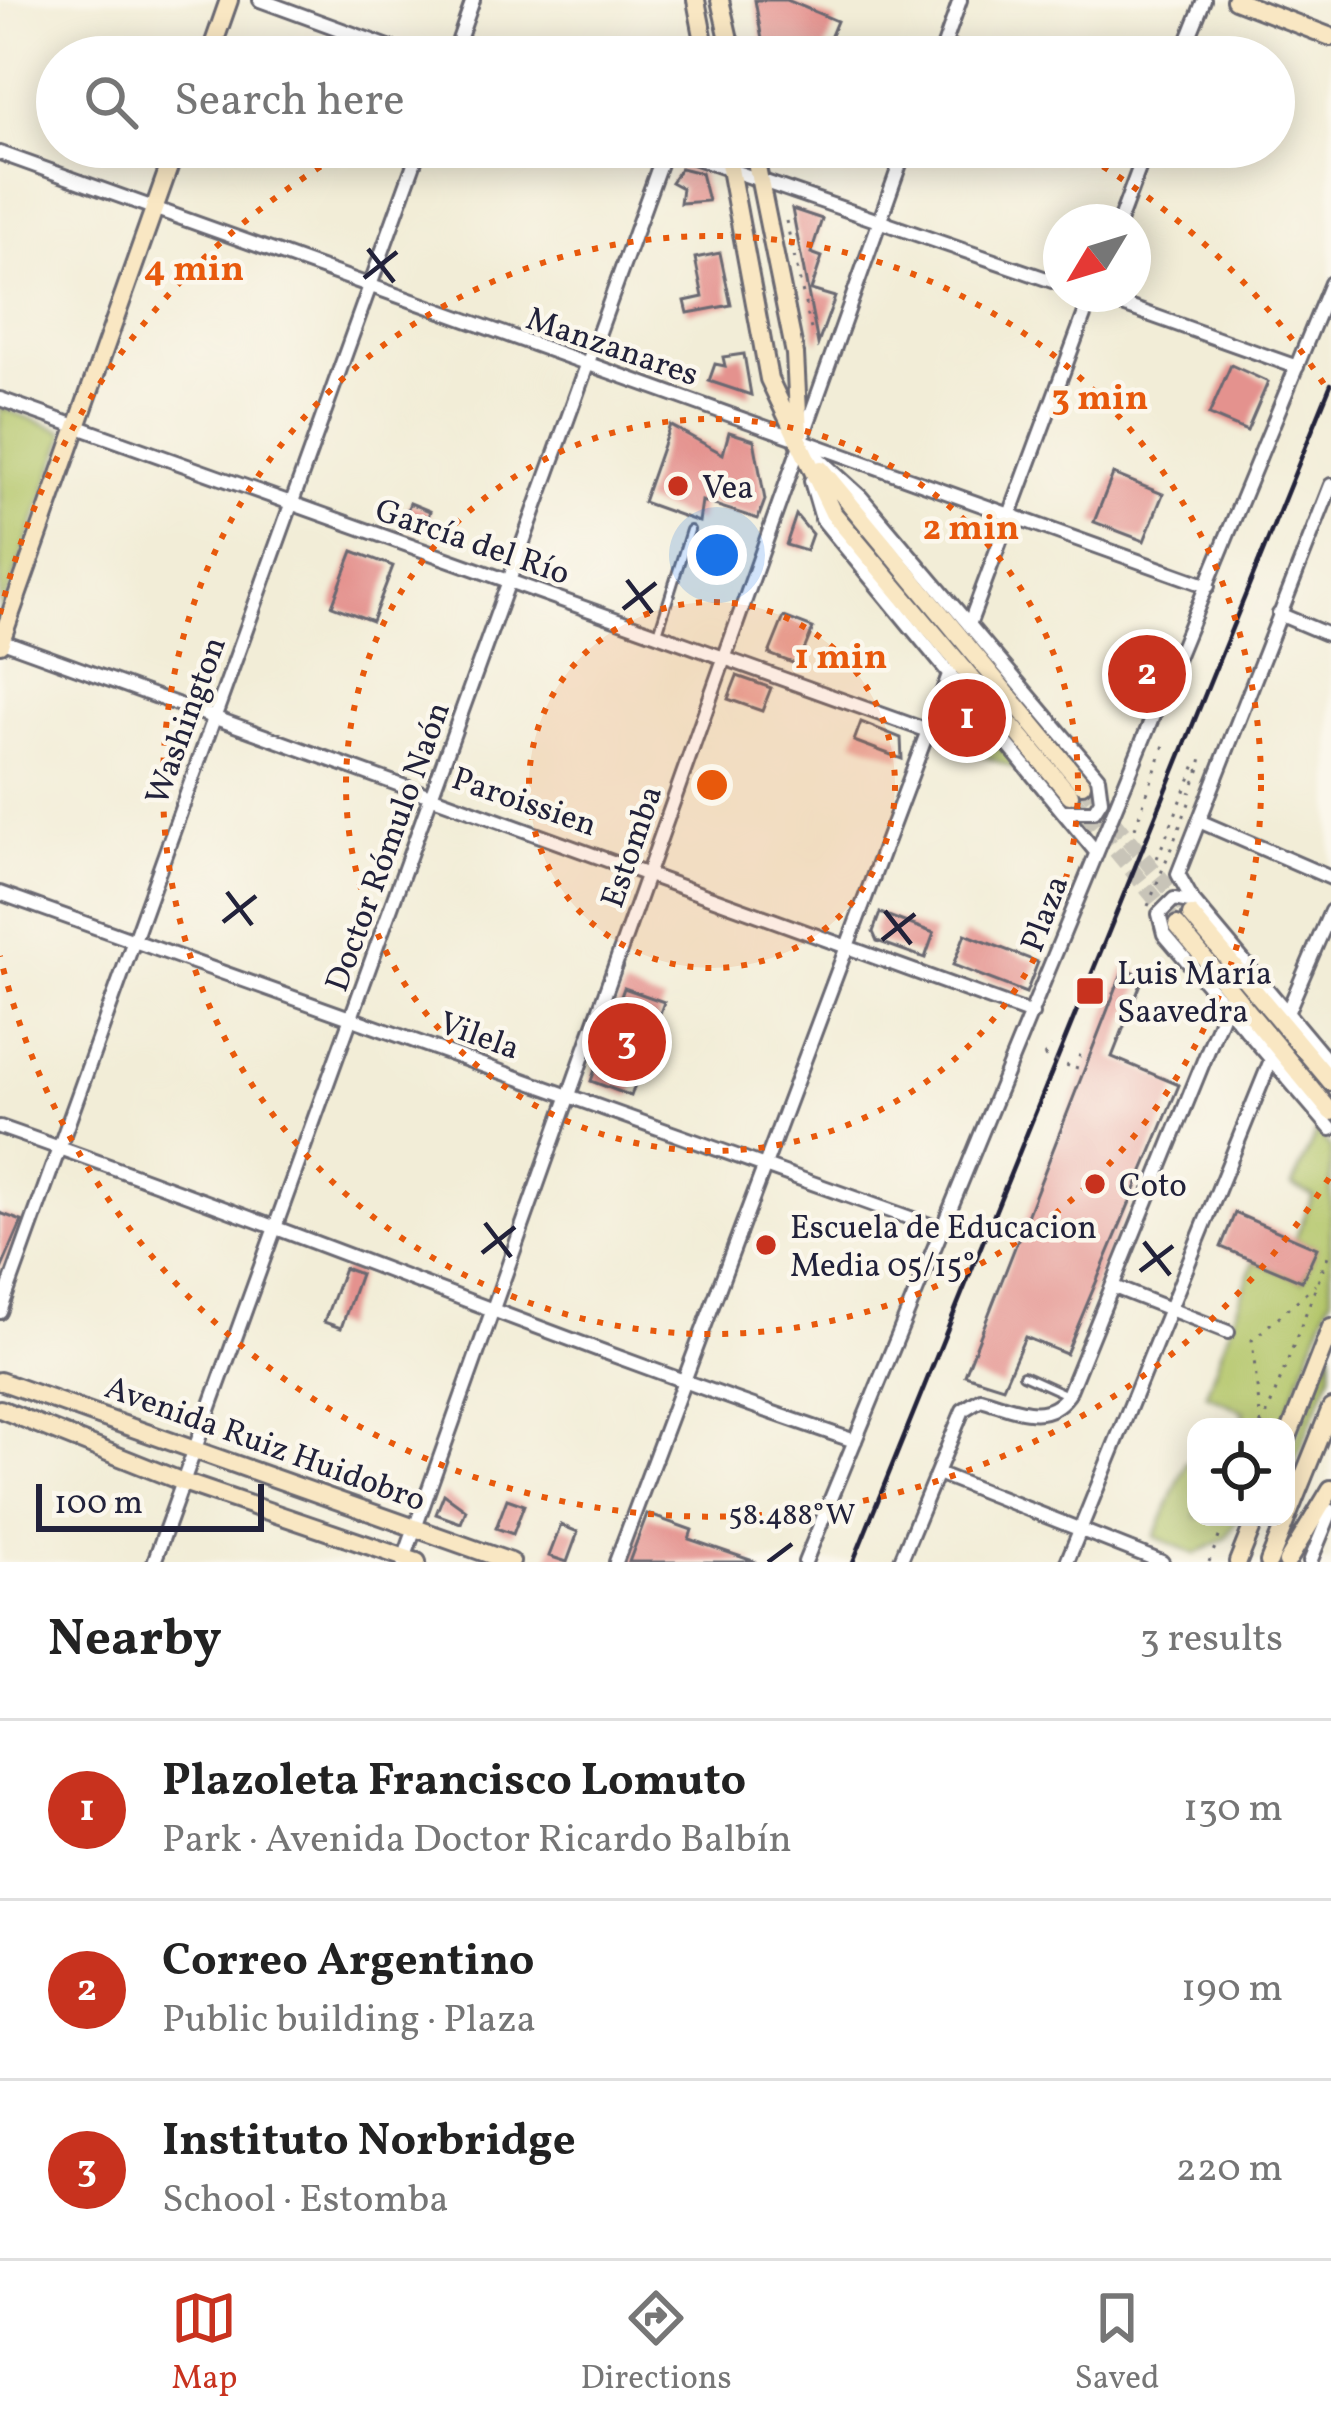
<!DOCTYPE html>
<meta charset="utf-8">
<style>
:root{--surface:#fff;--page:#f6f6f6;--text:#222;--muted:#767676;--line:#e0e0e0;--accent:#c8321e}
body{margin:0;font-family:Vollkorn,serif;background:var(--page);color:var(--text)}
.controls{position:absolute;right:36px;bottom:36px;display:grid;overflow:hidden;border-radius:24px;box-shadow:0 6px 30px #0003}
.controls button{width:108px;height:108px;display:grid;place-items:center;padding:0;border:0;border-bottom:3px solid var(--line);background:var(--surface);color:var(--text);font:60px sans-serif}
.compass{position:absolute;left:1043px;top:204px;width:108px;height:108px;border-radius:50%;background:var(--surface);box-shadow:0 6px 30px #0003;rotate:232deg}
.scale{position:absolute;left:36px;bottom:30px;width:228px;box-sizing:border-box;padding-left:12px;border:6px solid #22223b;border-top:0;font-size:33px;line-height:42px;white-space:nowrap;color:#22223b;-webkit-text-stroke:9px #fbf7ec;paint-order:stroke}
.you{position:absolute;left:717px;top:555px;width:42px;height:42px;margin:-30px;border:9px solid #fff;border-radius:50%;background:#1a73e8;box-shadow:0 0 0 18px #1a73e833}
.badge{display:grid;place-items:center;width:78px;height:78px;border-radius:50%;background:var(--accent);color:#fff;font-size:39px;font-weight:700}
.pin{position:absolute;translate:-50% -50%;border:6px solid #fff;box-shadow:0 3px 12px #0006}
.list{margin:0;padding:0;list-style:none}
h2{display:flex;justify-content:space-between;align-items:center;height:156px;margin:0;padding:0 48px;font-size:51px}
h2 small{font-size:39px;font-weight:400;color:var(--muted)}
.list li{display:grid;grid-template-columns:78px 1fr auto;gap:36px;align-items:center;box-sizing:border-box;height:180px;padding:0 48px;border-top:3px solid var(--line)}
.list b{display:block;font-size:45px;white-space:nowrap}
.list p{margin:0;font-size:39px;white-space:nowrap;color:var(--muted)}
.list em{font-size:39px;font-style:normal;color:var(--muted)}
.icon{flex:none;width:66px;height:66px;fill:none;stroke:currentColor;stroke-width:2;stroke-linecap:round;stroke-linejoin:round}
.map{position:relative;flex:none;width:1331px;height:1562px;overflow:hidden}
.search{position:absolute;background:var(--surface);box-shadow:0 6px 30px #0003;left:36px;right:36px;top:36px;height:132px;display:flex;align-items:center;gap:30px;box-sizing:border-box;padding:0 42px;border-radius:66px;color:var(--muted);font-size:45px}
.sheet{height:696px;background:var(--surface)}
nav{display:flex;justify-content:space-around;align-items:center;box-sizing:border-box;height:168px;border-top:3px solid var(--line);background:var(--surface);font-size:33px;color:var(--muted)}
nav a{display:grid;justify-items:center;gap:6px}
nav .on{color:var(--accent)}
.map>svg:first-child{display:block}
.green{fill:#b4c66a;stroke:#6b7452;stroke-width:3}
.building{fill:#e4928e}
.lines{fill:none;stroke-linecap:round;stroke-linejoin:round}
.secondary-tunnel{stroke:#c8c4b8;stroke-width:16;stroke-dasharray:16 8;stroke-linecap:butt}
.lane-casing{stroke:#6b6972;stroke-width:12}
.street-casing{stroke:#6b6972;stroke-width:18}
.secondary-casing{stroke:#6b6972;stroke-width:22}
.path{stroke:#6b6972;stroke-width:3;stroke-dasharray:3 9;stroke-linecap:butt}
.lane{stroke:#fff;stroke-width:6}
.street{stroke:#fff;stroke-width:12}
.secondary{stroke:#f9e7c3;stroke-width:16}
.rail{stroke:#22223b;stroke-width:4.5}
.path-bridge{stroke:#6b6972;stroke-width:3;stroke-dasharray:3 9;stroke-linecap:butt}
.ticks{fill:none;stroke:#22223b;stroke-width:4.5}
.ring{fill:none;stroke:#e8590c;stroke-width:6;stroke-dasharray:6 12}
.poi-dot{fill:#c8321e;stroke:#fbf7ec;stroke-width:4.5}
.labels{text-anchor:middle;stroke-width:9;stroke-linejoin:round;paint-order:stroke}
.street-label{font-size:33px;fill:#22223b;stroke:#fbf7ec}
.poi-label{font-size:33px;fill:#22223b;stroke:#fbf7ec;text-anchor:start}
.ticks-label{font-size:30px;text-anchor:middle;fill:#22223b;stroke:#fbf7ec;stroke-width:9;stroke-linejoin:round;paint-order:stroke}
.centre{fill:#e8590c;stroke:#fbf7ec;stroke-width:6}
.ring-label{font-size:36px;text-anchor:middle;font-weight:bold;fill:#e8590c;stroke:#fbf7ec;stroke-width:9;stroke-linejoin:round;paint-order:stroke}
</style>
<div class="map">
<svg width="1331" height="1562" viewBox="0 0 1331 1562">
<rect width="100%" height="100%" fill="#fbf7ec"/>
<filter id="ink" filterUnits="userSpaceOnUse"><feTurbulence type="fractalNoise" baseFrequency=".00833" numOctaves="2"/><feDisplacementMap in="SourceGraphic" scale="24" xChannelSelector="R" yChannelSelector="G"/><feConvolveMatrix kernelMatrix="1 2 1 2 8 2 1 2 1" color-interpolation-filters="sRGB"/></filter>
<filter id="wash" filterUnits="userSpaceOnUse"><feTurbulence type="fractalNoise" baseFrequency=".004" numOctaves="4" result="noise"/><feDisplacementMap in="SourceGraphic" scale="48" xChannelSelector="R" yChannelSelector="G"/><feGaussianBlur stdDeviation="2.7" result="paint"/><feColorMatrix in="noise" values="0 0 0 0 0 0 0 0 0 0 0 0 0 0 0 0 0 1.4 0 .05"/><feComposite in="paint" operator="in"/></filter>
<g filter="url(#wash)">
<rect width="100%" height="100%" fill="#f2edd7"/>
<path class="green" d="M0,407L63,431L65,436L0,617Z
M962,695L1030,774L944,741Z
M1317,1131L1331,1149V1296L1281,1427H1239L1245,1412L1206,1394L1254,1261L1303,1281L1316,1248L1295,1239L1313,1196L1292,1186Z
M1331,1349V1373L1286,1485V1462Z
M1186,1462L1196,1467V1517H1239L1226,1538L1195,1554L1155,1537Z"/>
<g id="blocks">
<path class="building" d="M755,0H787L837,21L822,57H765Z
M681,168L701,173L708,201L680,203L682,188L671,182Z
M792,209L822,219L811,253L822,257L811,290L835,297L818,344Z
M720,253L731,305L688,313L685,301L703,297L695,258Z
M744,354L751,395L709,381L715,364L725,366L723,357Z
M1231,365L1268,382L1247,431L1209,415Z
M670,425L723,454L729,432L754,440L765,500L758,519L702,501L699,522L643,502Z
M1113,474L1163,494L1144,541L1094,522Z
M410,503L430,511L422,534L401,526Z
M796,515L812,534L806,551L786,545Z
M353,551L393,566L372,621L332,606Z
M784,617L813,628L798,665L769,654Z
M737,676L771,688L762,711L728,699Z
M861,722L901,738L902,759L854,741Z
M880,913L934,933L925,958L877,941L873,932Z
M965,934L1038,962L1026,993L953,965Z
M1124,968L1144,976L1112,1057L1179,1085L1066,1354L1025,1337L1003,1387L965,1375Z
M624,988L664,1002L631,1096L591,1081Z
M0,1213L22,1221L0,1272Z
M1235,1213L1317,1248L1302,1281L1221,1247Z
M344,1268L360,1274L341,1328L324,1322Z
M444,1494L466,1510L461,1523L436,1514Z
M507,1499L524,1505L513,1534L496,1528Z
M647,1514L692,1530L689,1539L756,1562H629Z
M561,1525L578,1532L567,1562L549,1556Z"/>
</g>
</g>
<g filter="url(#ink)">
<use href="#blocks" fill-opacity="0" stroke="#6b6972" stroke-width="3"/>
<g class="lines">
<path class="secondary-tunnel" d="M1082,784L1187,910
M1070,795L1177,925"/>
<defs>
<path id="lane" d="M658,633L690,530
M1023,1375L1065,1394"/>
<path id="street" d="M260,0L416,57
M945,45L977,57
M453,57L473,0
M940,57L960,0
M1181,57L1204,0
M664,147L1061,284
M0,153L1208,586
M1119,222L1147,147
M1092,294L1297,367
M0,399L928,731
M804,445L861,497L1098,777L1101,800L1094,811H1064
M811,481L822,519L1096,852
M1279,614L1331,636
M969,625L1092,294
M0,640L1032,1014
M1199,821L1331,878
M0,893L941,1229
M1193,901L1178,874L1331,485
M1287,1013L1331,911
M1331,1065L1195,903L1174,899L1159,914L1164,934L1331,1129
M0,1127C287,1227 567,1344 855,1441
M1114,1287L1228,1332
M0,1312L420,147
M937,1473L1162,1562
M154,1562L666,147
M403,1562L906,147
M616,1562L950,672
M805,1562L1331,283
M900,1562L963,1410L981,1399C1014,1408 1045,1426 1068,1395L1226,1006
M1067,1562L1271,1060
M1310,1562L1331,1511"/>
<path id="secondary" d="M696,0L707,57
M720,0L733,57
M1235,0L1331,37
M209,57L229,0
M726,147L769,379L833,513L1070,795
M753,147L795,354L799,433
M821,469L1082,784
M0,644L176,147
M1191,915L1331,1082
M1177,925L1331,1112
M0,1381L511,1562
M0,1409L183,1482L417,1562
M1286,1442L1331,1327
M1238,1562L1256,1517
M1269,1562L1331,1408
M1287,1562L1331,1489"/>
</defs>
<use href="#lane" class="lane-casing"/>
<use href="#street" class="street-casing"/>
<use href="#secondary" class="secondary-casing"/>
<path class="path" d="M786,221L813,338
M1135,828L1164,745L1159,743
M1157,858L1198,760L1203,761L1190,793
M1148,906L1191,798
M1044,1056L1051,1046
M1076,1069L1080,1054
M1309,1264L1321,1269
M1261,1425L1252,1340L1315,1285
M1262,1427L1331,1248
M1209,1562L1227,1517"/>
<use href="#lane" class="lane"/>
<use href="#street" class="street"/>
<use href="#secondary" class="secondary"/>
<path class="rail" d="M853,1562L1331,384"/>
<path class="path-bridge" d="M1044,1056L1076,1069"/>
</g>
</g>
<path class="ticks" d="M368,249L394,282M364,278L397,252M627,580L652,613M623,609L656,583M227,892L252,925M885,911L911,944M223,922L256,896M882,940L915,914M485,1223L511,1257M1144,1242L1170,1275M482,1253L515,1227M1140,1271L1173,1246M768,1562L792,1544"/>
<circle cx="712" cy="785" r="183" fill="#e8590c" fill-opacity=".12"/>
<g class="ring">
<circle cx="712" cy="785" r="183"/>
<circle cx="712" cy="785" r="366"/>
<circle cx="712" cy="785" r="549"/>
<path d="M1329 1178A732 732 0 0 1 0 956M0 614A732 732 0 0 1 352 148M642 56A732 732 0 0 1 782 56M1072 148A732 732 0 0 1 1329 392"/>
</g>
<g class="poi-dot">
<circle cx="678" cy="486" r="12"/>
<rect x="1075" y="976" width="30" height="30" rx="6"/>
<circle cx="1095" cy="1184" r="12"/>
<circle cx="766" cy="1245" r="12"/>
</g>
<g class="labels">
<g class="street-label">
<text transform="translate(613 345) rotate(19)" y="12">Manzanares</text>
<text transform="translate(473 540) rotate(19)" y="12">García del Río</text>
<text transform="translate(184 720) rotate(-70)" y="12">Washington</text>
<text transform="translate(525 800) rotate(19)" y="12">Paroissien</text>
<text transform="translate(386 846) rotate(-70)" y="12">Doctor Rómulo Naón</text>
<text transform="translate(630 846) rotate(-71)" y="12">Estomba</text>
<text transform="translate(1043 913) rotate(-69)" y="12">Plaza</text>
<text transform="translate(480 1034) rotate(20)" y="12">Vilela</text>
<text transform="translate(266 1442) rotate(20)" y="12">Avenida Ruiz Huidobro</text>
</g>
<g class="poi-label">
<text x="702" y="498">Vea</text>
<text x="1117" y="984">Luis María<tspan x="1117" dy="38">Saavedra</tspan></text>
<text x="1119" y="1196">Coto</text>
<text x="790" y="1238">Escuela de Educacion<tspan x="790" dy="38">Media 05/15°</tspan></text>
</g>
</g>
<g class="ticks-label">
<text x="792" y="1524">58.488°W</text>
</g>
<circle cx="712" cy="785" r="18" class="centre"/>
<g class="ring-label">
<text x="194" y="280">4 min</text>
<text x="1100" y="409">3 min</text>
<text x="971" y="539">2 min</text>
<text x="841" y="668">1 min</text>
</g>
</svg>
<div class="controls">
<button><svg class="icon" aria-label="locate" viewBox="0 0 24 24"><circle cx="12" cy="12" r="6"/><path d="M12 2v4M12 18v4M2 12h4M18 12h4"/></svg></button>
</div>
<svg class="compass" viewBox="-18 -18 36 36"><path d="M0-13l5 13h-10z" fill="#e53935"/><path d="M0 13l5-13h-10z" fill="#767676"/></svg>
<div class="scale">100 m</div>
<div class="you"></div>
<div class="pin badge" style="left:967px;top:718px">1</div>
<div class="pin badge" style="left:1147px;top:674px">2</div>
<div class="pin badge" style="left:627px;top:1042px">3</div>
<div class="search"><svg class="icon" aria-label="search" viewBox="0 0 24 24"><circle cx="10" cy="10" r="6"/><path d="M15 15l6 6"/></svg>Search here</div>
</div>
<section class="sheet">
<h2>Nearby<small>3 results</small></h2>
<ul class="list">
<li><span class="badge">1</span><div><b>Plazoleta Francisco Lomuto</b><p>Park · Avenida Doctor Ricardo Balbín</p></div><em>130 m</em></li>
<li><span class="badge">2</span><div><b>Correo Argentino</b><p>Public building · Plaza</p></div><em>190 m</em></li>
<li><span class="badge">3</span><div><b>Instituto Norbridge</b><p>School · Estomba</p></div><em>220 m</em></li>
</ul>
</section>
<nav>
<a class="on"><svg class="icon" aria-label="map" viewBox="0 0 24 24"><path d="M3 6l6-2 6 2 6-2v14l-6 2-6-2-6 2zM9 4v14M15 6v14"/></svg>Map</a>
<a><svg class="icon" aria-label="directions" viewBox="0 0 24 24"><path d="M12 3l9 9-9 9-9-9zM9 14v-3h6M13 9l2 2-2 2"/></svg>Directions</a>
<a><svg class="icon" aria-label="saved" viewBox="0 0 24 24"><path d="M7 4h10v16l-5-4-5 4z"/></svg>Saved</a>
</nav>
